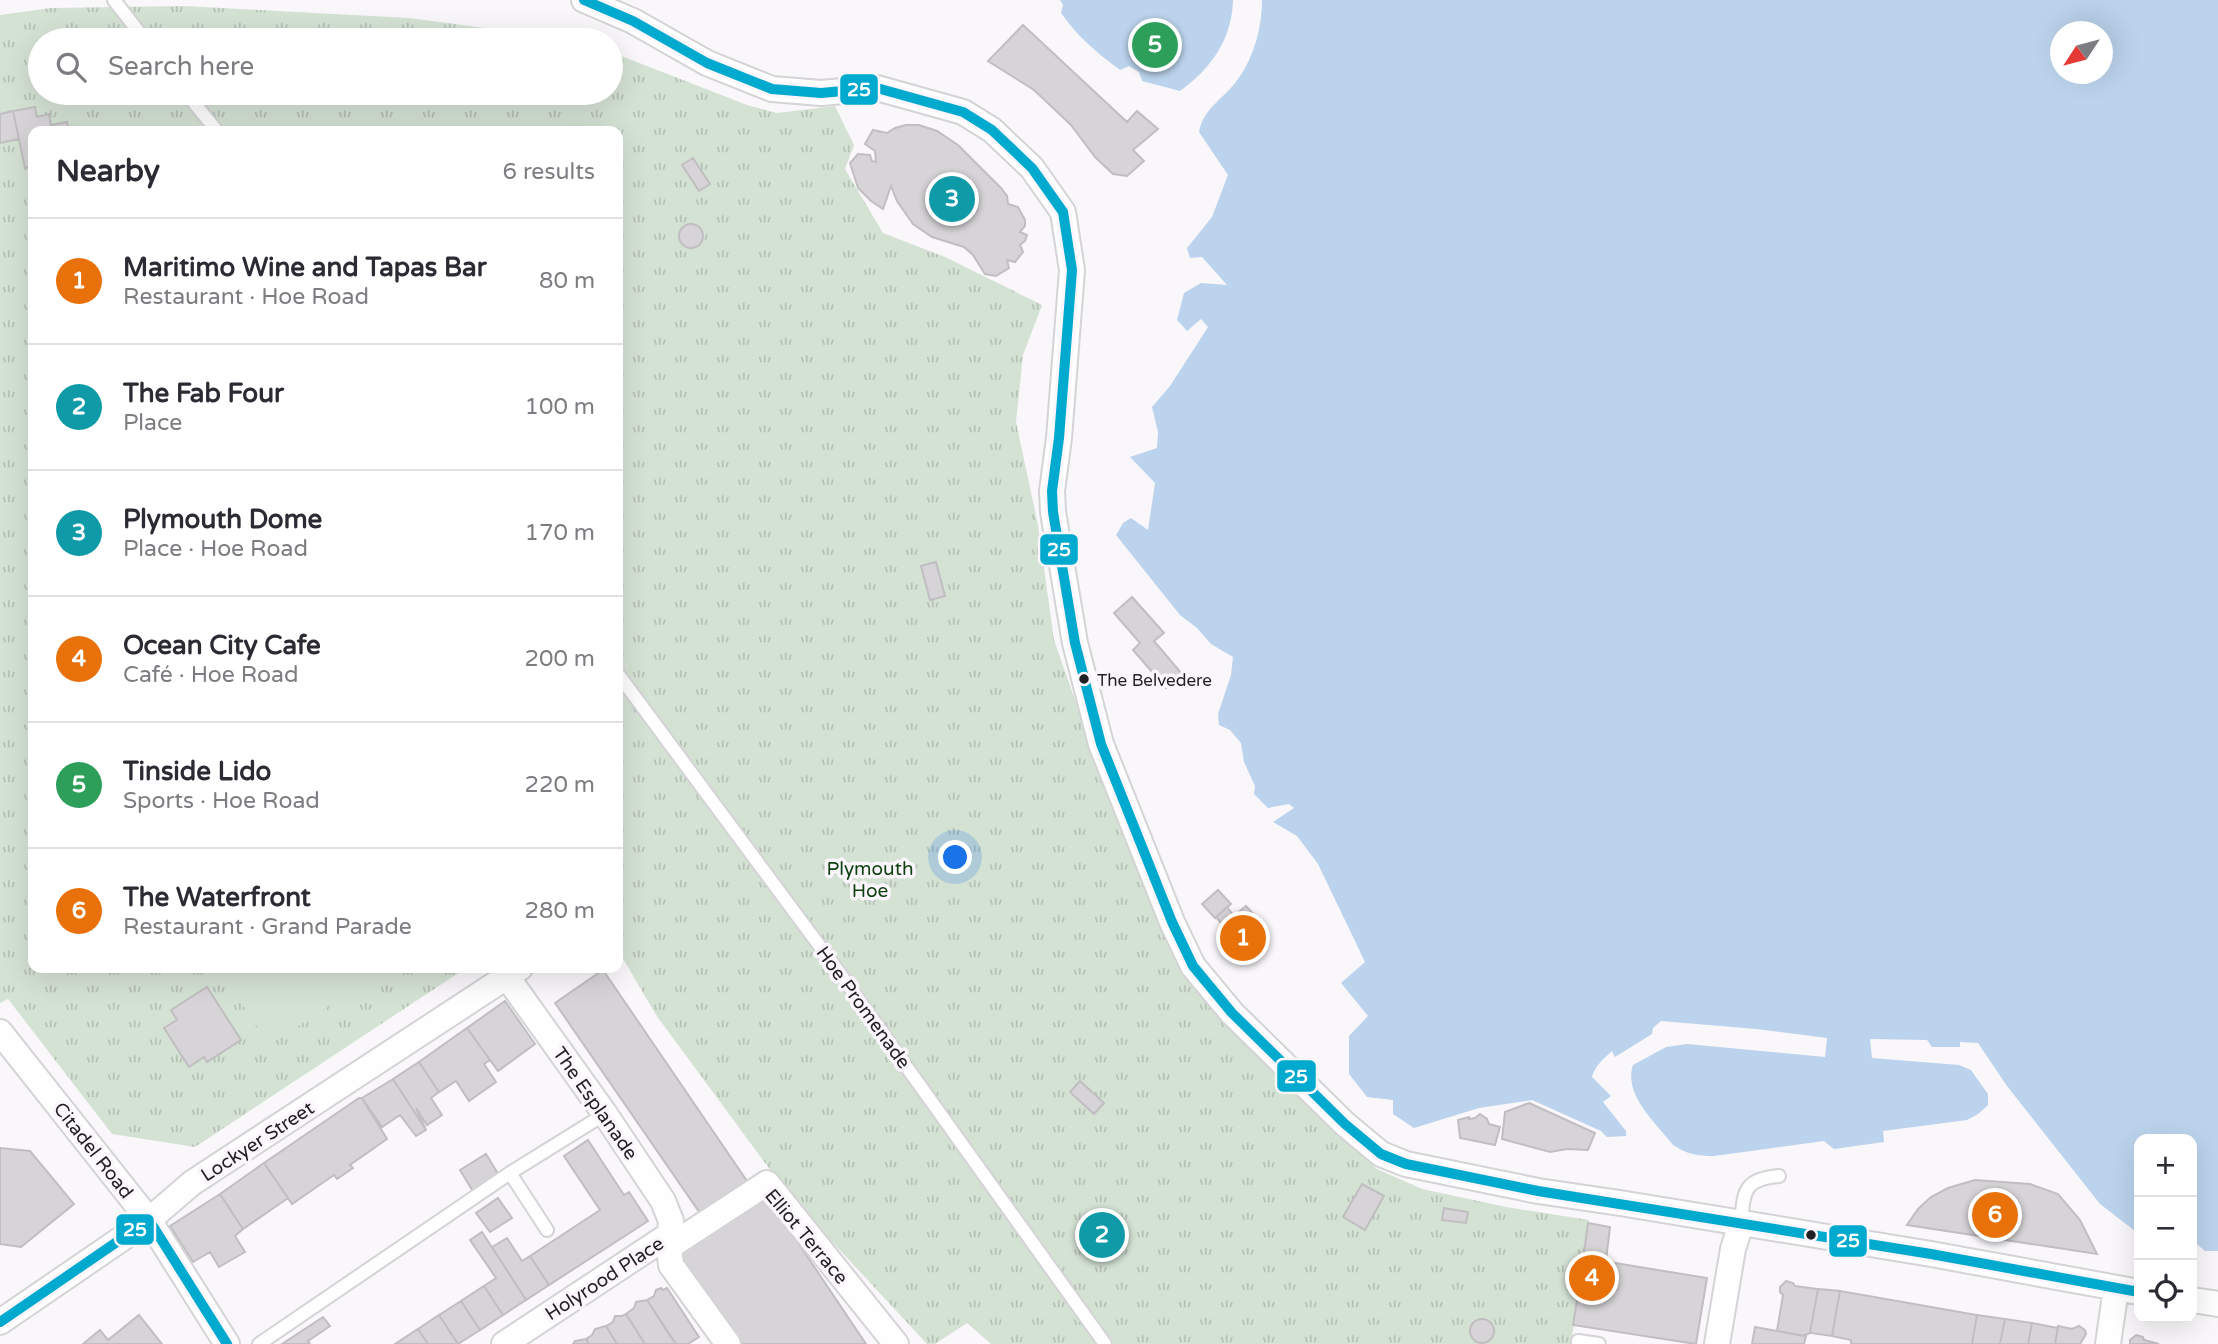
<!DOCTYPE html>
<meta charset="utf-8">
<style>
:root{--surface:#fff;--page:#f2f2f3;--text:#2b2b33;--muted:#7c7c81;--line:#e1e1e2;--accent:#6c6b6d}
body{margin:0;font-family:"Varela Round",sans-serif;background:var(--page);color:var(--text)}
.controls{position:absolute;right:21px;bottom:21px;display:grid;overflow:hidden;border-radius:14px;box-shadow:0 7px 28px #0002}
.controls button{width:63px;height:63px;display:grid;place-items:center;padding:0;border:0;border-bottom:2px solid var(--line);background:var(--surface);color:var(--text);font:35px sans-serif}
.compass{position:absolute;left:2050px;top:21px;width:63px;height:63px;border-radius:50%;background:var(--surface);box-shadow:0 7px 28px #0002;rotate:234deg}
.you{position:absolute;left:956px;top:858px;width:24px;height:24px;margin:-18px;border:5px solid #fff;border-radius:50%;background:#1a73e8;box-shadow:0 0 0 10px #1a73e833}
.badge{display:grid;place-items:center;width:46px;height:46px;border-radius:50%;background:var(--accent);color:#fff;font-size:23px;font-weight:700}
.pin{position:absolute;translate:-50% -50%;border:4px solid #fff;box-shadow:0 2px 7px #0006}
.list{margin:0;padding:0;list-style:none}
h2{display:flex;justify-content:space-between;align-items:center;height:91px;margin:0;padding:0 28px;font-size:30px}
h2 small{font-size:23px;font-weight:400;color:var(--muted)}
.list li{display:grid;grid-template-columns:46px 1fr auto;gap:21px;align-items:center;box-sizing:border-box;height:126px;padding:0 28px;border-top:2px solid var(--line)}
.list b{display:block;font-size:26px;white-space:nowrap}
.list p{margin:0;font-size:23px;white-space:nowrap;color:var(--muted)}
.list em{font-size:23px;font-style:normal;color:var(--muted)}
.icon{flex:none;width:38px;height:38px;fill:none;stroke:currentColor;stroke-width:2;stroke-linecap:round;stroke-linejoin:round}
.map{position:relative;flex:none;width:2218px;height:1344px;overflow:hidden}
.search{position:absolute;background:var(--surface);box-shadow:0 7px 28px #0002;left:28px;top:28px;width:595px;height:77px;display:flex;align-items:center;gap:18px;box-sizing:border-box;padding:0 24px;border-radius:38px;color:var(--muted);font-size:26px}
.panel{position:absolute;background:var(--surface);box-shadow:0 7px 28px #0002;left:28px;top:126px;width:595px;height:847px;border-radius:14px}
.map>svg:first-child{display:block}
.grass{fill:url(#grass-tufts)}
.pitch{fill:#d4e2d4}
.water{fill:#bbd3ec;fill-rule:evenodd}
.building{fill:#d6d4d6;stroke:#c0bec0;stroke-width:2}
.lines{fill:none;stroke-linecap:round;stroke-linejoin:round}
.service-casing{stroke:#d4d3d5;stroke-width:16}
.minor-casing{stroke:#d4d3d5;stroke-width:28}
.service{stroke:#fefefe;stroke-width:12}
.minor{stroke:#fefefe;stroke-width:24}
.bus-1-casing{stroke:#faf6fb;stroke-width:16}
.bus-1{stroke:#00a9ce;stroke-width:10}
.bus-dot{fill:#201f21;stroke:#faf6fb;stroke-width:2.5}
.labels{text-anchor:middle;stroke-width:7;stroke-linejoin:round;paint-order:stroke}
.bus-label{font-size:17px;fill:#201f21;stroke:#faf6fb;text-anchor:start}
.park-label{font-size:19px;fill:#0e3f0f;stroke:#faf6fb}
.street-label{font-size:19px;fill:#201f21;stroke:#faf6fb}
.line-badge{stroke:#faf6fb;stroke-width:2.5}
.badge-label{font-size:19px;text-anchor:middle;font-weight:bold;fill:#fff}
</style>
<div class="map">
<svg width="2218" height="1344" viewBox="0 0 2218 1344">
<defs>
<pattern id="grass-tufts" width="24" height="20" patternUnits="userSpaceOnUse" patternTransform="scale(1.75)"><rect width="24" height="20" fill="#d4e2d4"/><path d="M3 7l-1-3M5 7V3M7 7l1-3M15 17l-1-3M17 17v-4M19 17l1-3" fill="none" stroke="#b6c1b6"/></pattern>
</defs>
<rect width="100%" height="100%" fill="#f9f7fa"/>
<path class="grass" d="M184,6L409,18L578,40H40V93H611V52L747,105L777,113L835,106L854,145L845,169L883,233L945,257L1042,305L1023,355L1016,422L1038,525L1054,640L1123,837L1159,913L1161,926L1178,958L1315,1111L1377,1169L1422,1189L1506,1207L1589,1220L1571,1344H991L967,1323L935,1344H927L810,1218L768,1167L656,1015L618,950V131H33V968H466L195,1147L112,1134L8,999L0,1003V15L51,8Z"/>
<path class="pitch" d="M219,968H387L269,1045Z"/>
<path class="water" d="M1060,0H1233C1232,39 1211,69 1180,91L1142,81L1139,72L1129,66L1120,70C1097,53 1077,36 1061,13L1063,5Z
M1262,0H2218V1251H2205L2192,1240V1139H2139V1234L2100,1204L2007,1086L1978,1043L1960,1042V1047H1932L1927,1040L1870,1039L1872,1058L1959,1065L1971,1070L1988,1094V1105L1978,1114L1967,1120L1883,1131L1884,1142L1834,1149L1824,1141L1714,1156C1698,1156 1686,1154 1673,1145C1656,1123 1623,1095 1633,1065L1666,1047L1687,1044L1825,1057L1827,1038L1756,1029L1661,1021L1653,1028L1652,1034L1615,1057L1612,1051C1603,1059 1595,1066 1592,1077L1611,1096L1603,1102L1626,1131V1136L1607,1137L1601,1131L1532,1100L1479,1108L1414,1128L1393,1114V1100L1367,1097L1349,1074V1036L1368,1016L1341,983L1365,962L1318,864L1297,836L1273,822L1294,808L1289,804L1268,808L1254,794L1255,786L1244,762L1241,743L1230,730L1219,725L1218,714L1231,675L1233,657L1211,644L1197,628L1180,615L1116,535L1123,523L1131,518L1148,530L1155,483L1130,457L1157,448L1158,432L1152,407L1170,386L1208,327L1201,319L1187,331L1177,320L1184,293L1201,283L1227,285L1202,257L1190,258L1187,248L1212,217L1228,175L1199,132C1203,108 1225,98 1238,79C1254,57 1262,27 1262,0ZM2060,32H2102V74H2060Z"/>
<path class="building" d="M1023,25L1127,122L1137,111L1158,129L1133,150L1144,161L1127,176L1113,174L1095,157L1071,125L1034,90L988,61Z
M35,107L37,117L49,114L51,125L67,122L69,131H33V166L25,168L13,111Z
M13,111L19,139L0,143V114Z
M906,125H919L937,131L958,145L1001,188L1007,196L1008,204L1018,207L1025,220V226L1020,232L1027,235L1025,241L1020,245L1023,252L1015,262L1007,260L1009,268L996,276L985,274L973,255L964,247L932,237L913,224L897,201L891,186L883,209L871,201L858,188L850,163L858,154L870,155L872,161L876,162L875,151L865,144L873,130L887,133L895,128Z
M693,158L710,184L699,191L682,165Z
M679 236a12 12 0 1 1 24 0a12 12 0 1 1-24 0Z
M936,562L945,596L930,600L921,566Z
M1132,597L1164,633L1154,641L1182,674L1166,688L1133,650L1140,643L1114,613Z
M1218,890L1231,904L1215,918L1202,904Z
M1246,906L1255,916L1242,927L1261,950L1251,959L1216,917L1227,907L1234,916Z
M603,970L749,1184L702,1216L555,1003Z
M207,987L241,1040L207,1062L204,1057L189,1067L164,1028L177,1020L171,1010Z
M505,1001L535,1044L498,1071L467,1028Z
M467,1028L490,1060L484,1064L496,1082L469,1101L456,1081L439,1092L419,1062Z
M419,1062L439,1092L431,1098L442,1115L427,1125L416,1108L426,1130L393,1079Z
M393,1079L426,1130L416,1136L400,1115L382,1127L362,1098Z
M1080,1081L1104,1103L1094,1114L1070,1092Z
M359,1098H362L387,1139L350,1165L353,1168L337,1179L334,1175L292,1204L264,1163Z
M1529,1103L1595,1133L1588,1150L1567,1149L1550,1152L1502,1139L1505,1112Z
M1480,1114L1487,1119L1489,1124L1500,1127L1495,1145L1460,1138L1458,1120L1469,1117V1119L1475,1118Z
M588,1140L624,1195L629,1192L648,1221L549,1285L530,1256L600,1210L564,1156Z
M0,1148L30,1151L74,1204L21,1247L0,1244Z
M486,1154L500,1177L474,1193L460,1170Z
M264,1163L288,1198L243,1229L220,1194Z
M1975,1180L2030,1184L2058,1194L2080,1220L2097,1254L1907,1225L1918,1209L1931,1197L1948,1188Z
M1362,1184L1384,1196L1365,1230L1343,1217Z
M220,1194L243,1229L235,1236L245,1252L219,1267L210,1252L193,1262L170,1226Z
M498,1198L512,1218L490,1232L476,1213Z
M768,1198L866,1344H738L677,1255Z
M1444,1208L1468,1212L1466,1223L1442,1220Z
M1588,1223L1610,1227L1601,1301L1578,1298Z
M482,1232L526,1300L503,1315L484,1286L496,1278L470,1240Z
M507,1238L522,1261L530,1256L549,1285L526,1300L492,1247Z
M1584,1258L1707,1278L1696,1344L1573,1325Z
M1786,1281L1793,1283L1795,1286L1818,1289L1810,1333L1803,1336L1777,1331L1783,1295L1780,1292V1287Z
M484,1286L503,1315L480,1330L461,1301Z
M661,1288L663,1290L667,1288L699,1337L688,1344H676L647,1300L654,1296L656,1290Z
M1818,1289L1840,1291L1832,1336L1810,1333Z
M1840,1291L1977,1315L1972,1344H1851V1340L1832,1336Z
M647,1300L670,1336L676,1344H645L626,1314L634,1308L636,1302Z
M461,1301L480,1330L458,1344L439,1315Z
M626,1314L645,1344H617L606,1326L613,1322L615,1316H622Z
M139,1315L162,1344H83L100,1330L108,1340Z
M439,1315L458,1344H428L418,1329Z
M1977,1315L2005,1319L2000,1344H1972Z
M323,1317L330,1326L308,1341L310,1344H282Z
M1470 1331a12 12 0 1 1 24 0a12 12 0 1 1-24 0Z
M2005,1319L2032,1323L2028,1344H2000Z
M2032,1323L2058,1328L2055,1344H2028Z
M606,1326L617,1344H589L586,1339L592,1335L595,1329Z
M2058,1326L2072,1329L2079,1326L2085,1330L2086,1334L2080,1344H2055Z
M1755,1327L1806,1336L1804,1344H1752Z
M418,1329L428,1344H395Z
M2136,1335L2143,1337L2144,1340L2159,1344H2130V1340Z
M586,1339L589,1344H573L575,1341Z"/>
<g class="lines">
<defs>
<path id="service" d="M114,0L145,40
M186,93L217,131
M618,674L833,964L1105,1344
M510,1173L547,1230
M1741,1224C1744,1193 1742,1179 1779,1176
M259,1344L510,1173L605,1114
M1578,1344V1341L1599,1344"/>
<path id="minor" d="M584,0L633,21L707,63L772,89L821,93L877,88L963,112L992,130L1032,168L1063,212L1072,270L1059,438L1052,491L1053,512L1075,643L1101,744L1172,922L1193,966L1232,1013L1345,1124L1381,1154L1406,1164L1538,1191L1620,1203L1931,1254L2139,1292
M507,977L605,1114L663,1201L671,1221L669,1247L671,1265L728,1344
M0,1032L149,1220L227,1344
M669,1247L767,1183L896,1344
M2192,1300L2218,1304
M0,1322L149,1220L192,1183L520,968
M504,1344L669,1235
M1717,1344L1733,1249L1741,1224
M2108,1344L2116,1289"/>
</defs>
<use href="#service" class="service-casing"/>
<use href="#minor" class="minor-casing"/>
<use href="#service" class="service"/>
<use href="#minor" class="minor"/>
<defs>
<path id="bus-1" d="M584,0L633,21L707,63L772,89L821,93L877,88L963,112L992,130L1032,168L1063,212L1072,270L1059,438L1052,491L1053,512L1075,643L1101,744L1172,922L1193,966L1232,1013L1345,1124L1381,1154L1406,1164L1538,1191L1931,1254L2139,1292
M0,1322L149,1220L227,1344"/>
</defs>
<use href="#bus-1" class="bus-1-casing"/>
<use href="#bus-1" class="bus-1"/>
</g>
<g class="bus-dot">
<circle cx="1084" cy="679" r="6"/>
<circle cx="1811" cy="1235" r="6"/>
</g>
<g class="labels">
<g class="bus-label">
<text x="1097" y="686">The Belvedere</text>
</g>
<g class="park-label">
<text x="870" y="875">Plymouth<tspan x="870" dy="22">Hoe</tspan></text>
</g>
<g class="street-label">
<text transform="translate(864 1007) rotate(54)" y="7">Hoe Promenade</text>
<text transform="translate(596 1103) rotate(55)" y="7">The Esplanade</text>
<text transform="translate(257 1141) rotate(-33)" y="7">Lockyer Street</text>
<text transform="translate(94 1150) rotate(52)" y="7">Citadel Road</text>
<text transform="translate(807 1236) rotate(50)" y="7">Elliot Terrace</text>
<text transform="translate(604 1278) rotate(-33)" y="7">Holyrood Place</text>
</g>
</g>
<g class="line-badge">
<rect x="839" y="73" width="40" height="33" rx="7" fill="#00a9ce"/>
<rect x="1039" y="533" width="40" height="33" rx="7" fill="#00a9ce"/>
<rect x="1276" y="1059" width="41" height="34" rx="7" fill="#00a9ce"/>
<rect x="115" y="1213" width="40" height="33" rx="7" fill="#00a9ce"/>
<rect x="1828" y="1224" width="40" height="34" rx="7" fill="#00a9ce"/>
</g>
<g class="badge-label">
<text x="859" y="96">25</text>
<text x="1059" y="556">25</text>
<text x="1296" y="1083">25</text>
<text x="135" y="1236">25</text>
<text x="1848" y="1247">25</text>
</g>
</svg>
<div class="controls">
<button>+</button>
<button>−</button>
<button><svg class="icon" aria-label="locate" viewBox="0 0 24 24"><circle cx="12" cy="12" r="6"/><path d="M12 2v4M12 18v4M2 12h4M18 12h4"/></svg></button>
</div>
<svg class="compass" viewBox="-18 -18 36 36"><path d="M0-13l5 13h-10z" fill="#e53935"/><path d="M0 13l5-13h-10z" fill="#7c7c81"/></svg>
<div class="you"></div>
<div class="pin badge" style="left:1243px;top:938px;background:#e8710a">1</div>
<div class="pin badge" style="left:1102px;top:1235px;background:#0f9aa8">2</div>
<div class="pin badge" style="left:952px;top:199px;background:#0f9aa8">3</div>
<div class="pin badge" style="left:1592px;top:1278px;background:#e8710a">4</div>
<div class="pin badge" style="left:1155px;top:45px;background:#2e9e5b">5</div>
<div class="pin badge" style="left:1995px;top:1215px;background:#e8710a">6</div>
<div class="search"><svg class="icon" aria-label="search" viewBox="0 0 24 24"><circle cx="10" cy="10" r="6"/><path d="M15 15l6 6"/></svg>Search here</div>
<section class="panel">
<h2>Nearby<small>6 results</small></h2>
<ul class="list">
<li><span class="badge" style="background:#e8710a">1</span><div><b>Maritimo Wine and Tapas Bar</b><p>Restaurant · Hoe Road</p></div><em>80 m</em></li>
<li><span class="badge" style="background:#0f9aa8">2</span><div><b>The Fab Four</b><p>Place</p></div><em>100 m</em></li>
<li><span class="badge" style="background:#0f9aa8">3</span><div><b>Plymouth Dome</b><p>Place · Hoe Road</p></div><em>170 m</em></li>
<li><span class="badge" style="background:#e8710a">4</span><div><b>Ocean City Cafe</b><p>Café · Hoe Road</p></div><em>200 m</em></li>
<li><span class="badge" style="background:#2e9e5b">5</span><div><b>Tinside Lido</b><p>Sports · Hoe Road</p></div><em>220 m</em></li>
<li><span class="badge" style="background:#e8710a">6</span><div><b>The Waterfront</b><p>Restaurant · Grand Parade</p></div><em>280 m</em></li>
</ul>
</section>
</div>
